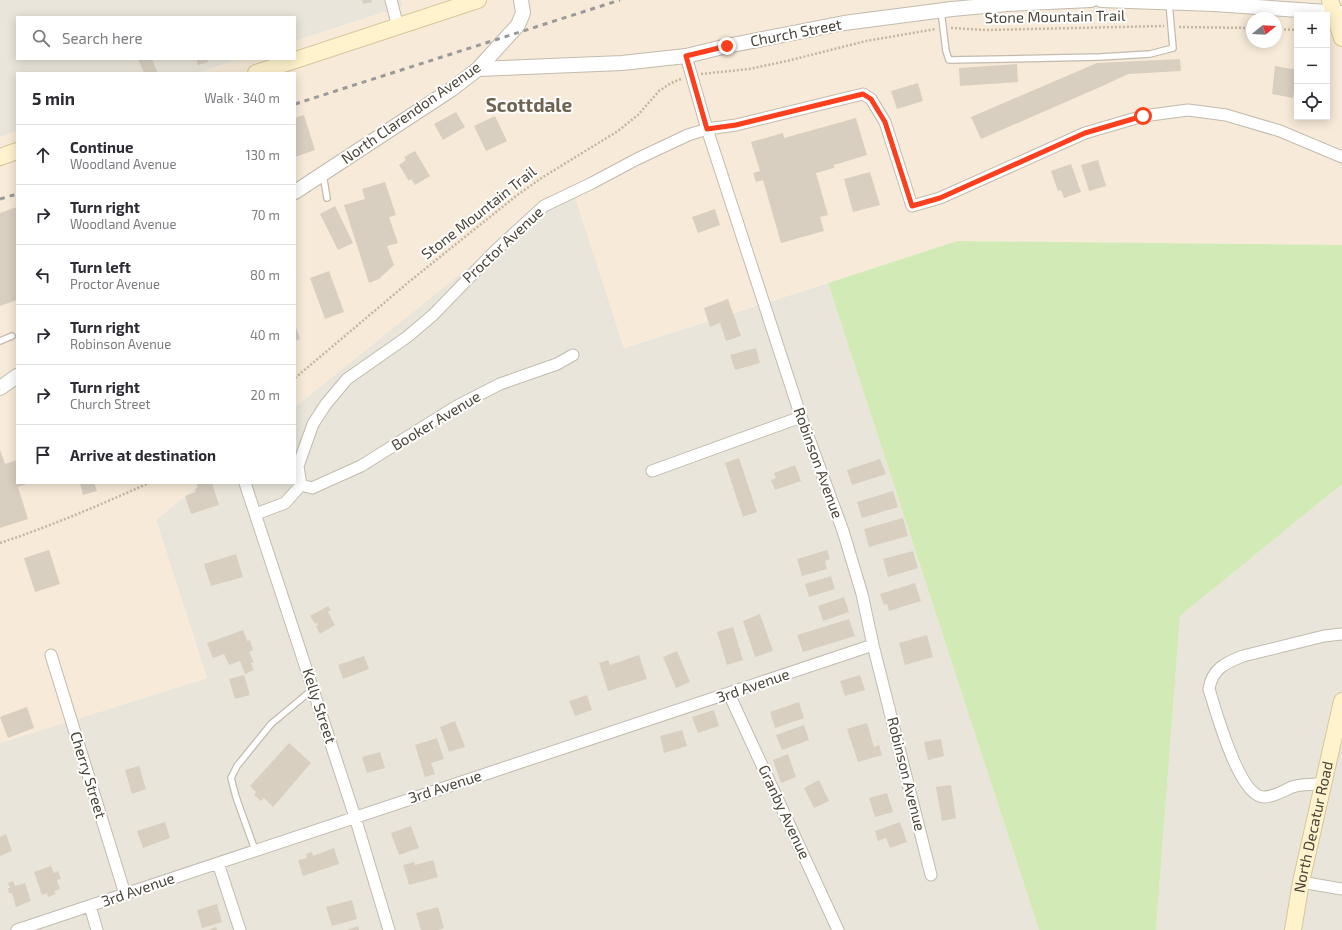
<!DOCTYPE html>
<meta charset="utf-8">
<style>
:root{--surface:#fff;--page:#f7f7f7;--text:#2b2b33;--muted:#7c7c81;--line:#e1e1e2}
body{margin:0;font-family:"Exo 2",sans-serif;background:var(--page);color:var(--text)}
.controls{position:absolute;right:12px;top:12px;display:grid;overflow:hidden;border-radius:0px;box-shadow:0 2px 10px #0003}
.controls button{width:36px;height:36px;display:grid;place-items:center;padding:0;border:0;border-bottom:1px solid var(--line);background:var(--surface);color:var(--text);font:20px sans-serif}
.compass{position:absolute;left:1246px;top:12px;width:36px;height:36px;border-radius:50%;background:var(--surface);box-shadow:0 2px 10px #0003;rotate:72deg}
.stop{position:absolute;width:12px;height:12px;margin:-9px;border:3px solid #fc3f1d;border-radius:50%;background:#fff}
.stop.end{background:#fc3f1d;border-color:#fff;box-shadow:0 1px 4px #0008}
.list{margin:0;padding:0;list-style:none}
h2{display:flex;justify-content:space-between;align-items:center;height:52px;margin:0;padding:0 16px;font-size:17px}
h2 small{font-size:13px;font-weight:400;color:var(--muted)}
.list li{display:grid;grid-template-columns:26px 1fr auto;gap:12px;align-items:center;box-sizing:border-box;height:60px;padding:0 16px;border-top:1px solid var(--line)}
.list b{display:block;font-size:15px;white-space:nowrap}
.list p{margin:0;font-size:13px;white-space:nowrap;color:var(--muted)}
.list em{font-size:13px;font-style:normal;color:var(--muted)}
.icon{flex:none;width:22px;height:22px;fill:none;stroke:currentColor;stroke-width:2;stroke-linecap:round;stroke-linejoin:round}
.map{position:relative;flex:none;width:1342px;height:930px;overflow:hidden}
.search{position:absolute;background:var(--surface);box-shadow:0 2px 10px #0003;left:16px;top:16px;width:280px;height:44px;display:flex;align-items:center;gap:10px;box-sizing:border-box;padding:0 14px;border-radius:0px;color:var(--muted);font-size:15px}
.panel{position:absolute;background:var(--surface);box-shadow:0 2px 10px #0003;left:16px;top:72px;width:280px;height:412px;border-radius:0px}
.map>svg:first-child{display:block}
.residential{fill:#eae5da}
.commercial{fill:#f7ead8;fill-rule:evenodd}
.green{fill:#d2eab5}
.building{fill:#d8cfc1}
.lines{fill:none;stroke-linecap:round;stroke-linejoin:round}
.service-casing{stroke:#c2bbae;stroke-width:8}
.minor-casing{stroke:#c2bbae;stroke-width:13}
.tertiary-casing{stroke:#c2bbae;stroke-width:16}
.secondary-casing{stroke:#d6c79b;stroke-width:18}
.path{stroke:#c4b79f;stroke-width:2.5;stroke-dasharray:2 2;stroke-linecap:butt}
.service{stroke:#fff;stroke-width:5.5}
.minor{stroke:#fff;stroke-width:11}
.tertiary{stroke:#fff;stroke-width:14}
.secondary{stroke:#fff3cd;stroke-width:16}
.rail{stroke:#9a9a9a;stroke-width:3;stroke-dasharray:5 5;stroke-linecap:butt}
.route{stroke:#fc3f1d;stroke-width:5}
.labels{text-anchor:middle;stroke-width:4;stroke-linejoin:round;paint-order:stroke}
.street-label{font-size:15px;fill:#4b4439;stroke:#fff}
.district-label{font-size:19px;font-weight:bold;fill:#6e6250;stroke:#fff}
</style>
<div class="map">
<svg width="1342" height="930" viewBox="0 0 1342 930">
<rect width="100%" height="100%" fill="#f6f3ec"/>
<path class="residential" d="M0,0H401L403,6L295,41V17H17V59H240L197,73H17V131L0,137Z
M571,184L624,348L828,283L1039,930H0V743L207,678L156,520L201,483H295V407Z
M1342,484V930H1156L1180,616Z"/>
<path class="commercial" d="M401,0H1342V245L957,241L624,348L571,185L295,407V73H197L240,59H295V41L403,6ZM1297,15H1327V117H1297ZM1252,18H1276V42H1252Z
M17,131V483H201L156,520L207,678L0,743V137Z"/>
<path class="green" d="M957,241L1342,245V484L1180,616L1156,930H1039L828,283Z"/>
<path class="building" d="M362,0H371L372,2L363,4Z
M138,59H152L157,72L144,73Z
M196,59H207L208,62L198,65Z
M1180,59L1181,71L1128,74L1107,84L981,139L971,117L1097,63Z
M1017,64L1018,82L960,86L959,68Z
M1275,66L1297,70L1293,98L1272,94Z
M918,83L923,101L897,109L891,91Z
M456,112L465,127L443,140L434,124Z
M304,115L315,150L295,157V118Z
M495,116L507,141L486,151L474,126Z
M856,118L867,155L834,165V168L816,173L828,215L820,217L824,231L781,243L763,180L756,182L753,173L760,171L751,142L783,133L784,138Z
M415,151L430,176L415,185L411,179L409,181L399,165L406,160L404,157Z
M1098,160L1106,186L1089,191L1081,165Z
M1071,164L1081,192L1064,198L1061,190L1058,191L1051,171Z
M870,172L880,205L853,212L844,179Z
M385,182L396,215L389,217L398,243L387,246L394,265L379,279L369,283L344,205L365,199L362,189Z
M335,206L353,243L338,250L320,214Z
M17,207V300L0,306V213Z
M715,209L720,225L698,233L692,217Z
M329,271L344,312L325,319L310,278Z
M728,299L741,336L726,341L720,323L710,327L704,308Z
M295,324L300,339L295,341Z
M756,348L760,363L735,370L730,355Z
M0,450L5,464L17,460V483H30L18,487L28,519L0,528Z
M739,458L757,512L743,517L725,463Z
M880,459L886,474L852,485L847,470Z
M795,465L801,481L775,490L771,480L776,478L774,473Z
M80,483H94L97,491L83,495Z
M196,483H212L219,505L191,514L185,496L196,492L195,489L198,488Z
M893,491L898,507L862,518L857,502Z
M903,518L908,536L869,547L864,529Z
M49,550L60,584L35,592L24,558Z
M827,550L830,559L825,561L827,569L802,576L797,559Z
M913,551L918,568L888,577L883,559Z
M236,554L243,577L211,586L204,564Z
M831,576L835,589L809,597L805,584Z
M915,583L921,601L889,611L887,604L884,605L880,594Z
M844,597L849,612L823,621L818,606Z
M328,606L331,610L328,612L335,625L320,634L316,626L318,625L317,622L315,624L310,616Z
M760,614L773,651L755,657L743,621Z
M849,619L855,636L803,652L797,635Z
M733,627L743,660L727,665L717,632Z
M243,630L247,641L250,640L253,650L249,652L254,662L251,663L254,670L245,674L240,661L229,665L224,654L213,658L207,643Z
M927,635L933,657L905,665L899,643Z
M677,651L690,682L676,688L663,657Z
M639,655L647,679L608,691L599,663L608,660L610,665Z
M364,656L369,669L343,679L338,665Z
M244,675L250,695L235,699L229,679Z
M860,675L865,690L845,696L840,681Z
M587,695L592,710L575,716L569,701Z
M799,702L804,718L775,728L770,712Z
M27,707L34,728L8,738L0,717Z
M714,710L719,726L698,733L692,717Z
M455,721L465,747L449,752L440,727Z
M867,723L874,747L879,745L882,755L858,762L847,729Z
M804,725L809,740L782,750L776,735Z
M682,730L687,746L664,753L660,736Z
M437,738L444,759L431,763L435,774L425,777L415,745Z
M941,739L944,756L928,760L924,742Z
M289,743L311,763L273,807L264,798L261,801L254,795L256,792L250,786Z
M380,752L385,768L367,773L362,757Z
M788,754L796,777L781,783L773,760Z
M139,766L146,789L132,794L125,770Z
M819,780L829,801L814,808L804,788Z
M951,785L956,818L942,821L936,787Z
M887,793L893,812L875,817L869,798Z
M165,822L170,838L143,848L137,831Z
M900,822L907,842L890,848L886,838L878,841L875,831Z
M411,826L419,848L399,855L391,833Z
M6,834L12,851L0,856V837Z
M334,848L339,864L303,876L298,860L307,858L306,854L312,852L313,856Z
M433,860L438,877L409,885L403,865L414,862L415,865Z
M51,866L54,873L58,871L61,879L57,880L60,889L54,891L56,894L48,897L47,893L42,895L34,872Z
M13,881L15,886L25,883L31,901L16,907L12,893H9L8,888H10L8,883Z
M352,900L357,919L332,926L326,907Z
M217,904L222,922L202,928L197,910Z
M438,907L444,928L437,930H421L416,913Z
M358,926L359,930H347Z
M216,927L217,930H208Z"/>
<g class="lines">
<defs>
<path id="service" d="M941,11L946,51L949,60L1100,57L1150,54L1173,48L1169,3
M323,174L327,198
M0,341L12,336
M255,850L236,797L231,778L237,766L271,724L313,689"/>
<path id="minor" d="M391,0L398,27
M686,56L707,129L801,417L843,531L862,594L873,645L931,875
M652,471L801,417
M245,483L355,817L389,930
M301,485L312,488L361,466L457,406L500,384L557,364L573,355
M256,514L285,503L301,485L298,466L313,424L326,404L347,379L407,337L433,315L496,250L544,206L592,183L637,159L688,135L707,129L736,125L863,94L871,99L885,122L912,206L940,198L1085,133L1143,116L1188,110L1226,115L1280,131L1342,157
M51,655L125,894
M729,694L838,930
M1323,784C1312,784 1302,784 1292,787C1283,791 1274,797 1264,797C1239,797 1216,711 1209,689C1212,669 1225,663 1243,656L1324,636L1342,634
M218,863L240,930
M1301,882L1342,889
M90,906L97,930
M17,930L873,645"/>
<path id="tertiary" d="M1101,0L1214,4L1342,13
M478,69L622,63L686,56L727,46L844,23L952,9L1007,4L1091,0
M295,192L452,89L478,69L518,25L523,13L521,0
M0,388L17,376"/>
<g id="secondary">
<path d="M1330,0L1342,38"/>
<path d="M256,73L478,0"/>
<path d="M0,157L17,151"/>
<path id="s1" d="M1293,930L1301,882L1342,701"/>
</g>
</defs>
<use href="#service" class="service-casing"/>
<use href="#minor" class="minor-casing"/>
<use href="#tertiary" class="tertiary-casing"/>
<use href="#secondary" class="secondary-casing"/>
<path class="path" d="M1179,27L1252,28
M951,28L986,30L1164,26
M1276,29L1297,30
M701,74L749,69L787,61L866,41L936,29
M295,378L410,281L516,196L543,177L618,131L638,115L659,91L671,83L681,79
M0,543C51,526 100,505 149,483"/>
<use href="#service" class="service"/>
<use href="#minor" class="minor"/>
<use href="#tertiary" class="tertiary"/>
<use href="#secondary" class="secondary"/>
<path class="rail" d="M295,104L620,0
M0,199L17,194"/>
</g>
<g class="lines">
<path class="route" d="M727,46L686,56L707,129L736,125L863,94L871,99L885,122L912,206L940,198L1085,133L1143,116"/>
</g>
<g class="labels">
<g class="street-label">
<text transform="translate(1055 17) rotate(-1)" y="5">Stone Mountain Trail</text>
<text transform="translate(796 33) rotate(-11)" y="5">Church Street</text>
<text transform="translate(411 113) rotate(-35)" y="5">North Clarendon Avenue</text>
<text transform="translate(479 213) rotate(-38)" y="5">Stone Mountain Trail</text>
<text transform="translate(503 245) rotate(-43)" y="5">Proctor Avenue</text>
<text transform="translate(436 421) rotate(-31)" y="5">Booker Avenue</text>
<text transform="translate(818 463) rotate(70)" y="5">Robinson Avenue</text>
<text transform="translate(753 686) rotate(-19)" y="5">3rd Avenue</text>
<text transform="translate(319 706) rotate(72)" y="5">Kelly Street</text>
<text transform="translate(906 774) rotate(76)" y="5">Robinson Avenue</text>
<text transform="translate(88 775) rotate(73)" y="5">Cherry Street</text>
<text transform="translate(445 787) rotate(-18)" y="5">3rd Avenue</text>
<text transform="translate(784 812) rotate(65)" y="5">Granby Avenue</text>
<text dy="5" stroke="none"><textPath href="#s1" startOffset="105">North Decatur Road</textPath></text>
<text transform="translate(138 890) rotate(-19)" y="5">3rd Avenue</text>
</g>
<g class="district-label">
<text x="529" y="112">Scottdale</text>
</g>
</g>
</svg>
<div class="controls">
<button>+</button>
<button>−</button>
<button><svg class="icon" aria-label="locate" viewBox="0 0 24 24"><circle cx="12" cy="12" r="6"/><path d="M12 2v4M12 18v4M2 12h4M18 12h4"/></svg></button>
</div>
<svg class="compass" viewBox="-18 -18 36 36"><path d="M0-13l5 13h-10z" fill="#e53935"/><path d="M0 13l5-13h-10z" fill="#7c7c81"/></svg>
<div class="stop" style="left:1143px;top:116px"></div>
<div class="stop end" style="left:727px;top:46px"></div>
<div class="search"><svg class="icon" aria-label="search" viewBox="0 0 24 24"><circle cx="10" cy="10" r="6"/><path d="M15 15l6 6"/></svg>Search here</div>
<section class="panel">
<h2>5 min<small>Walk · 340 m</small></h2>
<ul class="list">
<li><svg class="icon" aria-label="ahead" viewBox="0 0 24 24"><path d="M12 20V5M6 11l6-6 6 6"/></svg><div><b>Continue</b><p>Woodland Avenue</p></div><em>130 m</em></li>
<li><svg class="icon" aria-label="right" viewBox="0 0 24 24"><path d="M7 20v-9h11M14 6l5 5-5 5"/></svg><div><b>Turn right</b><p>Woodland Avenue</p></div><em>70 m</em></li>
<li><svg class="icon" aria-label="left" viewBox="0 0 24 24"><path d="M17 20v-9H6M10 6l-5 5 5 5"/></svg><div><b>Turn left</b><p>Proctor Avenue</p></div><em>80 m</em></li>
<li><svg class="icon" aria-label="right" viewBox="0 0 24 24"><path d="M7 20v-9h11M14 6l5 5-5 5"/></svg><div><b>Turn right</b><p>Robinson Avenue</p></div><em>40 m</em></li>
<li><svg class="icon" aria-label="right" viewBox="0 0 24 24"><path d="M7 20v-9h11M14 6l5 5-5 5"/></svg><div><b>Turn right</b><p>Church Street</p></div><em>20 m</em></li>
<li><svg class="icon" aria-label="arrive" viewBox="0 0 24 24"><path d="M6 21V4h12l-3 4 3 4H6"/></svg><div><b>Arrive at destination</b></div></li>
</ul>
</section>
</div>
